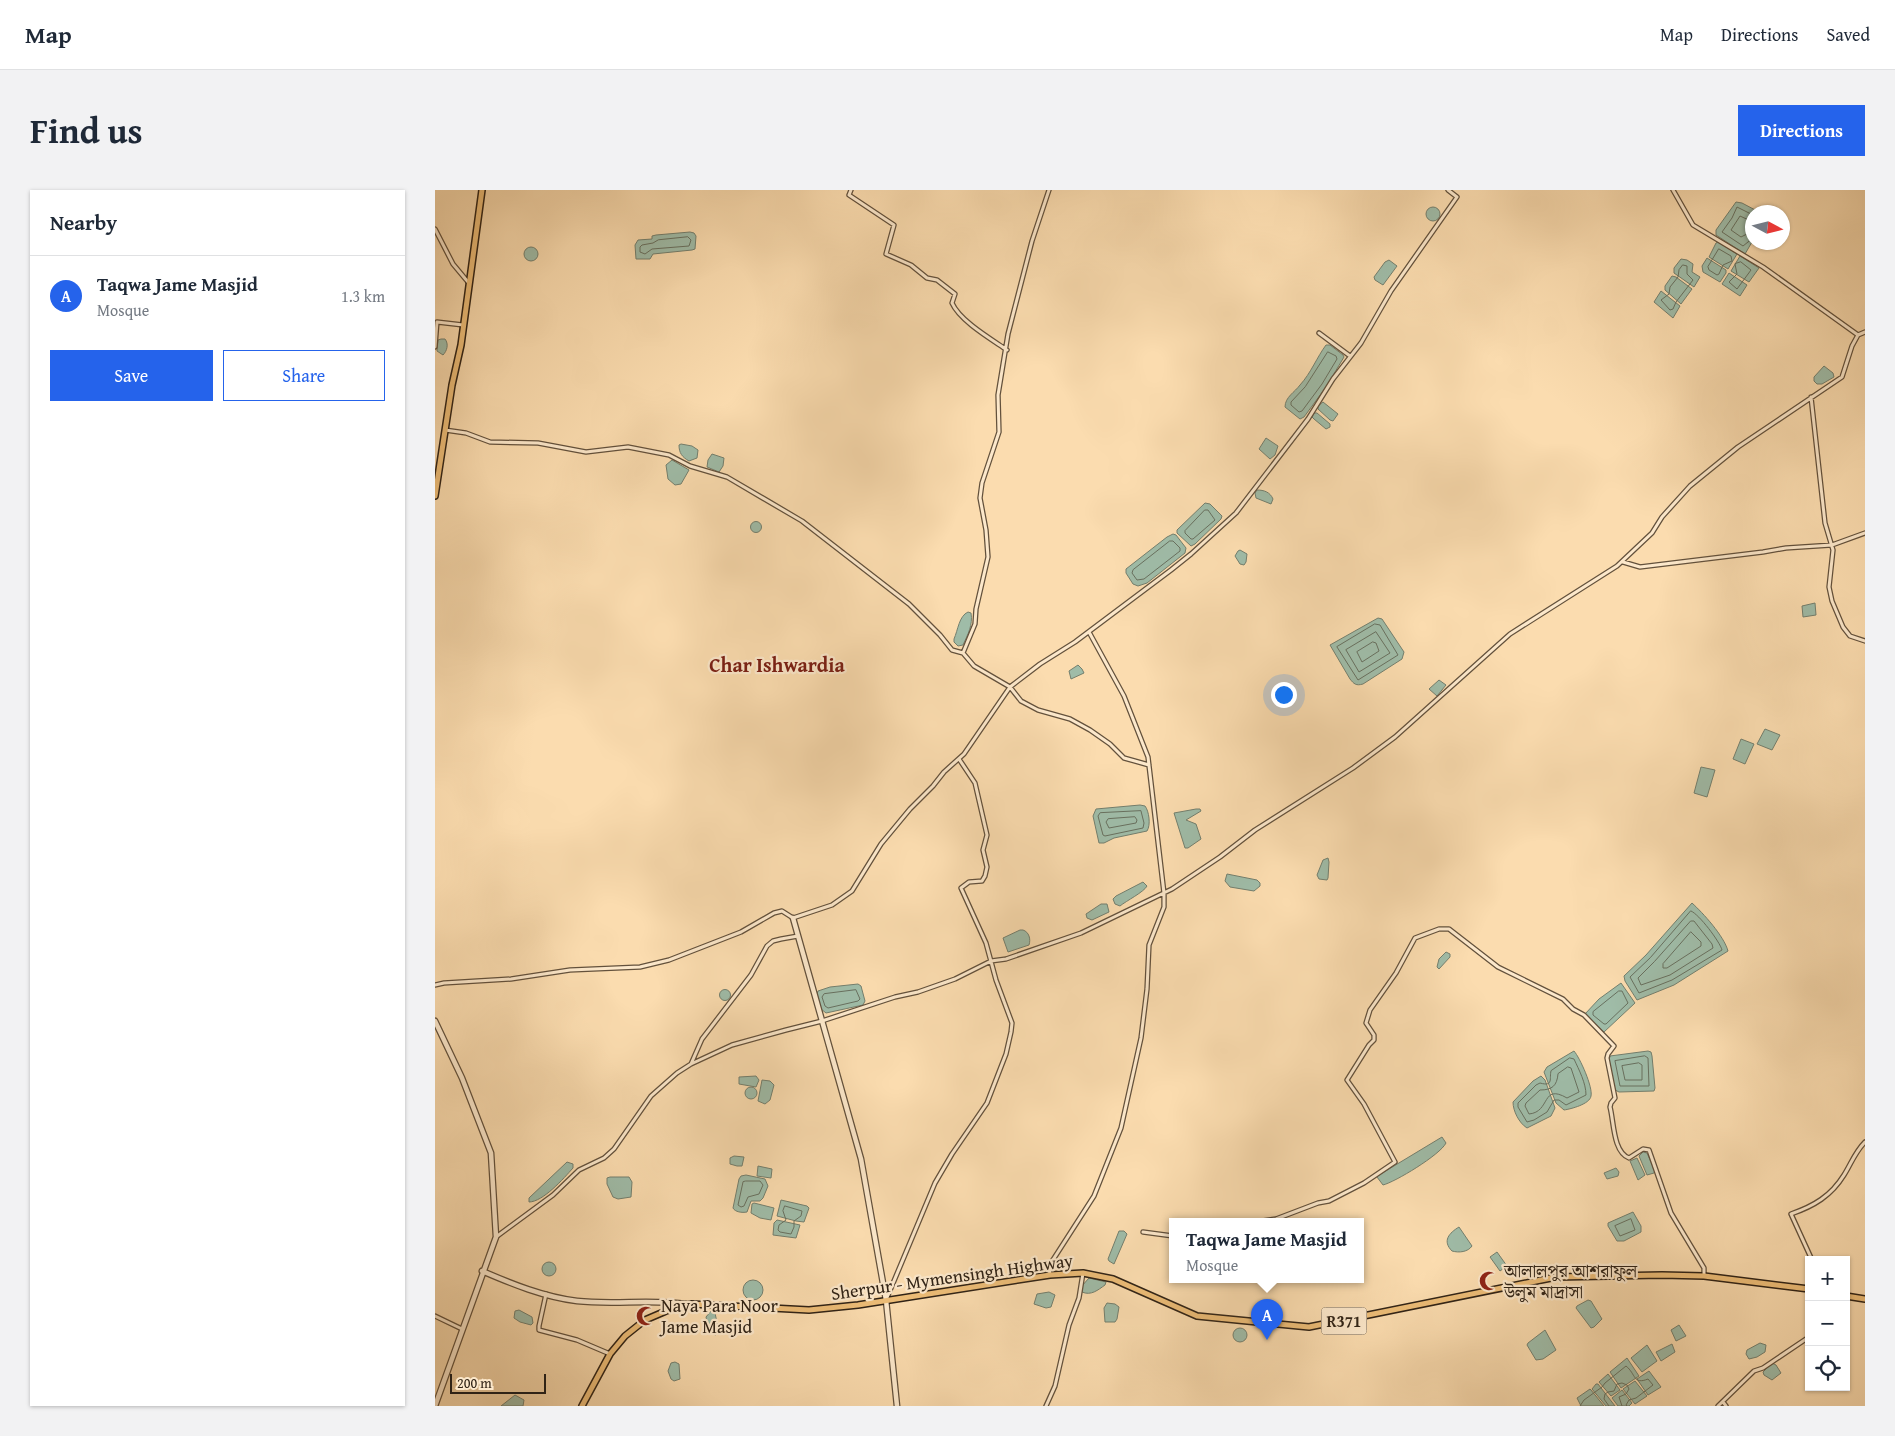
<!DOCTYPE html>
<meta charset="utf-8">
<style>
:root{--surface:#fff;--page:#f2f2f3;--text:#1f2937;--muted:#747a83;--line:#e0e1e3;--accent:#2563eb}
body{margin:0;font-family:"Gentium Book Plus","Noto Serif Bengali",serif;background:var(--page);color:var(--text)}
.controls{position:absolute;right:15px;bottom:15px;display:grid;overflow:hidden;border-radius:0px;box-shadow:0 1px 4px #0004}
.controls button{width:45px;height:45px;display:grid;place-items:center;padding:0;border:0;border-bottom:1px solid var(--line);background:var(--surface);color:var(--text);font:25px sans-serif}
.compass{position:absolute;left:1310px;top:15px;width:45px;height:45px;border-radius:50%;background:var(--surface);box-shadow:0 1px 4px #0004;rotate:97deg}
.scale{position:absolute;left:15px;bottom:12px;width:96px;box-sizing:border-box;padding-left:5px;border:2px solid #302316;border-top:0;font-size:14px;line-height:18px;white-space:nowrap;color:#302316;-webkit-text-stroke:4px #fce8cb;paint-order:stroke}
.you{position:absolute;left:848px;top:504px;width:18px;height:18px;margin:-12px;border:4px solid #fff;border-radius:50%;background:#1a73e8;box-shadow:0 0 0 8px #1a73e833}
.badge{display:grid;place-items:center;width:32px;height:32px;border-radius:50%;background:var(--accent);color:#fff;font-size:16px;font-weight:700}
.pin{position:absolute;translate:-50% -41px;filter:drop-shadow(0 1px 2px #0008)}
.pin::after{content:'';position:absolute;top:26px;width:18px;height:15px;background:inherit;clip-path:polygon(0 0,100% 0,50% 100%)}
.popup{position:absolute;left:734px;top:1028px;width:195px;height:65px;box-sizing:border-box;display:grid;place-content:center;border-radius:0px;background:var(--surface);filter:drop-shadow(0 1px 4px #0005);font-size:16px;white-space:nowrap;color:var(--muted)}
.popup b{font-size:19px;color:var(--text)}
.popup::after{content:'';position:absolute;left:50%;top:100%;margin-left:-10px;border:10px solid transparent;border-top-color:var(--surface)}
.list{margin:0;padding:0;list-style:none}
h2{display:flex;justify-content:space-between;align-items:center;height:65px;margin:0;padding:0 20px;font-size:21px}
h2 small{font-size:16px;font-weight:400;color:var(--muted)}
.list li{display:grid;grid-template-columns:32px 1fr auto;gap:15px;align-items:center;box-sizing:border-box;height:80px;padding:0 20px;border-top:1px solid var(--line)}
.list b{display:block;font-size:19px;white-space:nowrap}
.list p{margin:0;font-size:16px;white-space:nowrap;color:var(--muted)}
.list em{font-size:16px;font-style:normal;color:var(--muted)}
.actions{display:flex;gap:10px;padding:15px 20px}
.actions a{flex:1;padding:11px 0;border:1px solid var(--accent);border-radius:0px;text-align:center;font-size:18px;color:var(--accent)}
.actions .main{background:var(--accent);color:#fff}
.icon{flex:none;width:28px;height:28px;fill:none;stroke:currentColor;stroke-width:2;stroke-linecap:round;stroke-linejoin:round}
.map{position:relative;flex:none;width:1430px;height:1216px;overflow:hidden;border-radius:0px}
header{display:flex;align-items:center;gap:30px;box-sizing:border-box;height:70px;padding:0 25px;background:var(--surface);border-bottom:1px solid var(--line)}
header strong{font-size:24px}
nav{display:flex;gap:28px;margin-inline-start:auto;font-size:18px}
.intro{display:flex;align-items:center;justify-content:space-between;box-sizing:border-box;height:120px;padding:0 30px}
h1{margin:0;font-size:35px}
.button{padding:12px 22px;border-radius:0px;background:var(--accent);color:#fff;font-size:18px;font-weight:700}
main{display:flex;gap:30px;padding:0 30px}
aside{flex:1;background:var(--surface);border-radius:0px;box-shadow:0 1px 4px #0004}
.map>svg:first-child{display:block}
.water{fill:#9fbca8;stroke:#737f6e}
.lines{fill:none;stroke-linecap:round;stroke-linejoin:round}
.shore{stroke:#68705f;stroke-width:1}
.minor-casing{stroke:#63513c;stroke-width:5.5}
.tertiary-casing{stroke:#63513c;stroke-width:7}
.primary-casing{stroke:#302316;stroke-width:8}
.minor{stroke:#fce8cb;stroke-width:3}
.tertiary{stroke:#fce8cb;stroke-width:4.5}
.primary{stroke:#eebe78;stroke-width:5}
.labels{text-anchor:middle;stroke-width:4.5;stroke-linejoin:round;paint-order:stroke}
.shield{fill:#fce8cb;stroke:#6d5e4c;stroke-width:1}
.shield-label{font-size:16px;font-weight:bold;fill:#302316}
.poi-label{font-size:18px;fill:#302316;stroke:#fce8cb;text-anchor:start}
.street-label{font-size:18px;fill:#302316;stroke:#fce8cb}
.quarter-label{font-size:20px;font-weight:bold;fill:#7a1f14;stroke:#fce8cb}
</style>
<header>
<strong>Map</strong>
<nav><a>Map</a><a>Directions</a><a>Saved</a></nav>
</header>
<div class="intro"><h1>Find us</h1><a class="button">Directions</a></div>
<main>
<aside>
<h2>Nearby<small></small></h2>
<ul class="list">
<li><span class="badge">A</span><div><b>Taqwa Jame Masjid</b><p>Mosque</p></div><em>1.3 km</em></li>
</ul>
<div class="actions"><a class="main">Save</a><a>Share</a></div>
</aside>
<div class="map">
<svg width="1430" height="1216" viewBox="0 0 1430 1216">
<rect width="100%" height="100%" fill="#fbdcaf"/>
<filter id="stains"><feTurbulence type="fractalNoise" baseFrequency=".004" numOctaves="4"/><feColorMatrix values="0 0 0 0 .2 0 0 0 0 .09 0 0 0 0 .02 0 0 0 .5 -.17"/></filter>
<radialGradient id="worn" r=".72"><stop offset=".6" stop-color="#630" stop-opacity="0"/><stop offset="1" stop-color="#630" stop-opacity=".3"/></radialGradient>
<path class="water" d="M1301,12L1307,13L1324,22H1318L1317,52L1310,64L1281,45V40Z
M991 24a7 7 0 1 1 14 0a7 7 0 1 1-14 0Z
M255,42L259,43L261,46L260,59L257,60L218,64L215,69H201L200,55L203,50L217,49V46L221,45Z
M1283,52L1302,64L1293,79L1274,67L1281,53Z
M89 64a7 7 0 1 1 14 0a7 7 0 1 1-14 0Z
M1305,66L1324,78L1314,92L1296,81Z
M1272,68L1291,80V83L1285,92L1268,82L1267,76Z
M1246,69L1252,70L1258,74L1257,82L1265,87L1259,97L1239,83V78Z
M954,70L962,76L948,95L940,90L939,87L950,72Z
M1294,83L1312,95L1305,106L1287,94Z
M1237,86L1241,87L1257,99L1246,114L1230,100V96Z
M1226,101L1245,116L1238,128L1219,112Z
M6,149H10C14,154 12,161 8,165L2,161L3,150Z
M891,155H895L908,165L909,167L891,197L869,227L865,229L850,217C850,207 860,202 865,195C876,183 882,167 891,155Z
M1389,176L1398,183L1399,187L1387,194H1382L1379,191V187Z
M888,212L903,224L898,231L895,230L883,219V216Z
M879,223H882L895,234V237L891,239L879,229L877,227Z
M831,248L843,256L840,265L835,269L824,259Z
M246,254L257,256L263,260L262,268L254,271C247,267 244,263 244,255Z
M277,264L289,268L288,276L284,282L272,277L273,270Z
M237,270L254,280L246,294L240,295L233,289L231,275Z
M822,300C829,300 835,302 838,309L836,314L821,308L820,303Z
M770,313L775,314L787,326L786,329L760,354L756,356L742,343V340Z
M315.5 337a5.5 5.5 0 1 1 11 0a5.5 5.5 0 1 1-11 0Z
M738,344L741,345L751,358L750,363L712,393L703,396L698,394L691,383V379L732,347Z
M805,360L812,364L811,372L809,375L805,374L800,366L803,361Z
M1380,413L1381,425L1368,427L1367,416Z
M533,422L536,423C538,435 533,444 528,455L523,456L519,452V449C523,440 524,426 533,422Z
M943,428L947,429L969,462L967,469L928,494C921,496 919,494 915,489L895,455Z
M643,475L647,479L649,483L636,489L634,481Z
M1004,490L1011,495L1002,506L994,499Z
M1330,539L1345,545L1337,560L1322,554Z
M1306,549L1319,554L1310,574L1298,569Z
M1266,577L1280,580L1272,607L1259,603Z
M705,615L710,616C714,621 716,635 712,641L679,648L669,653H664L658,626L661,619Z
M761,619H765L766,621L751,630L761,634L766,649L753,658H750L739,623Z
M893,668L894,672L893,688L892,690L884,689L882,685L888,670Z
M792,684L822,690L825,693V696L819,701L795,697L790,691Z
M708,692L712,696C709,702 691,711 685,716L680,714L678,709L681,706Z
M1257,713C1268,723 1289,746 1293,761L1239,795L1202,810L1190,791L1189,786L1211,765Z
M666,714H672L674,722L657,730L652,728L651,724Z
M585,740H588C594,742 596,749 594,755L573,762L568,748Z
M1011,762L1015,764V767L1004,779L1002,777L1004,769Z
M1186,793L1200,813L1169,842L1150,824L1164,809Z
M423,794L426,796L430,811L428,815L391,823L386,819L382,804L383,801L395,797Z
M284.5 805a5.5 5.5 0 1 1 11 0a5.5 5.5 0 1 1-11 0Z
M1139,861C1145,868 1158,897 1156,906C1155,914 1136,919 1129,920L1121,913L1109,882L1112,877Z
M1213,861L1216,862L1217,866L1220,898L1219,901L1184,902L1180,900L1174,871L1175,866Z
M321,886L324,890L321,897L304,894V887Z
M1106,886L1110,890L1120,918L1116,926L1092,938C1084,933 1078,921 1078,912L1098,891Z
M327,890L335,891L339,895L335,910L330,914L323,911Z
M310 903a6 6 0 1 1 12 0a6 6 0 1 1-12 0Z
M1007,947L1011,953C1005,965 960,992 948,995L942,987L944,985Z
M1208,962L1212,963L1220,981L1219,983L1212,985L1204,966Z
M299,966L309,967L307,976H302L295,974V968Z
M1202,968L1210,985L1203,990L1195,971Z
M132,972L138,974V978C129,988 108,1012 94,1012V1008Z
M323,976L337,979L336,988L322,986Z
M1181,978L1184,982L1183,986L1172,989L1169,983Z
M311,985L330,989L333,996L328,1008L325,1011H316L312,1022C307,1023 300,1022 298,1018L304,989L306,986Z
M175,987H194L197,992L196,1007L183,1009L178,1007L172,994V988Z
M346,1010L372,1016L374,1018L369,1032L361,1031L342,1026Z
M319,1013L339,1018L336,1030L325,1028L316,1023L317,1014Z
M1198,1022L1206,1036V1042L1189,1051H1182L1173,1036V1033Z
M342,1030L365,1035L361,1048L338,1045L339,1033Z
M1024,1037L1037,1056C1033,1062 1024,1063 1017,1061C1007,1051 1014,1043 1024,1037Z
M684,1041H689L692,1044L679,1074L674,1071L673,1069Z
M1062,1062L1072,1076L1065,1081L1055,1067Z
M107 1079a7 7 0 1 1 14 0a7 7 0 1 1-14 0Z
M654,1088L671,1092L670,1095C663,1100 656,1106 647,1102L646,1097Z
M308 1100a10 10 0 1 1 20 0a10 10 0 1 1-20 0Z
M614,1102L620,1105L616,1117L611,1118L599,1114L602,1104Z
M1153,1110L1156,1111L1167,1129L1159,1137L1156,1138L1141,1118L1142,1116Z
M672,1113L680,1114L684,1117L682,1129L680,1132H670L669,1118Z
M84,1120L97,1127L98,1133L96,1135L85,1132L79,1128L80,1121Z
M276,1121L280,1123L284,1142L281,1145L274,1143L271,1127Z
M1244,1135L1251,1146L1241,1151L1236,1140Z
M798 1145a7 7 0 1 1 14 0a7 7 0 1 1-14 0Z
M1110,1140L1121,1160L1108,1169L1101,1170L1092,1155L1093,1153Z
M1325,1153L1331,1155L1330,1162L1322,1167L1314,1169L1311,1164L1312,1160Z
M1237,1154L1240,1162L1226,1171L1221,1162Z
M1212,1155L1222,1171L1207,1182L1196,1168Z
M1192,1168L1204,1186L1186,1198L1175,1182Z
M240,1172L244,1174L245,1189L239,1191L236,1189L233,1181L236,1173Z
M1337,1173L1341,1175L1346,1183L1337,1190L1329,1185L1328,1182Z
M1214,1181L1226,1197L1213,1205L1202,1189Z
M1173,1184L1185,1200L1176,1206L1164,1192Z
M1200,1191L1212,1206L1200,1214L1188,1199Z
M1161,1194H1163L1180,1216H1171L1157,1199Z
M1155,1199L1156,1200L1169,1216H1146L1142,1208Z
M1187,1200L1197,1213L1194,1216H1183L1177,1208Z
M80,1205L89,1210L88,1216H66Z"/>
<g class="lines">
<path class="shore" d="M1318,25L1302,17L1297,28L1287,42L1308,56L1318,48
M1318,32L1305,26L1296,40L1306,47L1318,41
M253,47L256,50L254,56L217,59L210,64L205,62V57L207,55L218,53L223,50Z
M1284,59L1296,66L1297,71L1288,75L1284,84L1282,85L1274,80L1273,77Z
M1306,72L1316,80L1302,99L1294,92L1302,84L1300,74Z
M1248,75L1252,76V84L1258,90L1241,112L1238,119L1235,120L1226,110L1234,104L1235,97L1243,87L1244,80Z
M893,162L901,166L902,169L887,194L867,221L864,222L856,215V212L870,197Z
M770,320H773L780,330L758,349H756L750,343V341Z
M735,351H738L745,358V361L709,389L702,390L697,383L698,380Z
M940,434L945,435L963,465L923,490L902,457Z
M941,442L955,463L924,482L911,460Z
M938,452L941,453L944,461L927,472L922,462Z
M706,621L709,633L708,638L670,646L668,645L663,626L665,623Z
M700,627L702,630L701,633L674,638L671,632L673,629Z
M1256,721C1264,724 1285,752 1287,760L1237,790L1204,803L1195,787L1215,768Z
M1256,731H1259L1277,754L1278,758L1235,785L1206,795L1203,788L1219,772Z
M1256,742L1266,752V756L1232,778H1228V774Z
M421,800L425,809L423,811L393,818L390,816L387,807L389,804Z
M1184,801H1187L1193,813L1171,834H1169L1158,825V822Z
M1210,866L1213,868L1214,896H1185L1180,871Z
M1135,868L1139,869C1144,880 1151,893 1151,905L1131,915L1124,910H1119L1112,922L1099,930L1092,932L1083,917V913L1101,895L1105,893C1119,897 1114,888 1116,881Z
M1204,873L1207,875V890H1190L1187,876Z
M1133,877L1136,878L1144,902L1132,908C1106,893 1116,922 1094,924L1090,916L1091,913L1105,900C1117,900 1122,896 1123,884Z
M311,991H325L328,995L324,1004L313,1007L309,1016L306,1017L303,1015L308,992Z
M350,1016L367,1021L366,1026L359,1031V1037L356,1044L345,1042L343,1040L344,1035L351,1030L348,1021Z
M1196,1029L1200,1040L1185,1046L1180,1036Z
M1145,1216L1149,1210L1167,1197L1170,1193L1191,1176C1201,1184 1198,1195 1213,1189L1218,1195L1201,1208L1194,1210L1191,1215L1192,1216
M1174,1216L1169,1209L1170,1204L1173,1202L1179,1201L1182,1194L1187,1193L1192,1195L1194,1199L1191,1204L1184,1207L1187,1216"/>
<defs>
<path id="minor" d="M416,0L414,5L459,35L451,64L476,75L492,88L502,90L520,104L517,113C525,131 556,149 572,160
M1238,0L1258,35L1328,77L1423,145
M0,39L18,74L33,92
M884,143L915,166
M0,157L2,132L28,135
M1376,207L1390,333L1398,360L1394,397L1397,411L1408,437L1415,446L1430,451
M10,240L31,243L55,252L103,253L151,262L193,257L234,265L255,276L292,287L367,331L474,414L505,445L517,460L528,463L539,476L575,497L586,511L603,520L635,529L655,540L675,554L689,568L714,575
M1188,372L1205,377L1328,362L1351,358L1397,355L1430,343
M528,463L540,434L541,419L553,367L551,340L545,308L547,293L564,242L563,205L573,144L597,51L614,0
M0,795L9,793L76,789L135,780L205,777L234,770L306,742L339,723L347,721L358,728L397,715L417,701L446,654L475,619L498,596L509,582L529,564L575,497L605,474L640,452L736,380L756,364L801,323L873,229L898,189L926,153L956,101L1022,7L1013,0
M256,874L297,855L351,840L387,831L460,807L483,802L520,789L556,771L571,769L646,743L737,699L785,667L820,640L918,578L960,547L1075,444L1182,376L1217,343L1227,327L1255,296L1303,257L1407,187L1417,156L1423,145L1430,142
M827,1031L841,1029L883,1013L894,1011L929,993L960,972L929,914L912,890L934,855L939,850V845L931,833L935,820L961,783L980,748L1004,739H1014L1063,777L1128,809L1138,819L1149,825L1179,856L1173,864L1172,868L1180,908L1176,913L1175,917C1179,932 1178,962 1194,968L1208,959L1214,960L1236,1023L1269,1078V1086
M708,1042L738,1046
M61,1047L118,1005L144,980L169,968L179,959L216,906L242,883L256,874L267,849L316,785L332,756L338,751L346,749L363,746
M1377,1070L1356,1024C1379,1016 1396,1006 1409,985C1416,974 1420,962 1430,952
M615,1085L614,1076L659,1006L686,938L706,848L712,799L714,755L729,717V703L713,567L689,506L654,442
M111,1104L104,1136V1140L142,1150L175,1164
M451,1110L500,993L517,964L552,913L571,864L576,842L577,833L561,790L551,753L526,698L534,692L547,691L550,686L552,677L548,660L552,645L540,593L524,569
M0,1126L27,1139
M1288,1212L1291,1216
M611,1216L620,1196L634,1135L644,1108L648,1083
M1283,1216L1319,1181L1328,1178L1374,1147"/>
<path id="tertiary" d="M358,728L426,969L451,1110L462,1216
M0,831L27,888L56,963L61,1047L0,1216
M47,1081C77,1094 109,1107 142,1111C178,1115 215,1109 252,1114"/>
<path id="primary" d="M0,306L17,195L26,155L47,0
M1411,1106L1430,1109
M147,1216L175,1164L190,1146L210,1130L231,1121L256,1114L374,1120L423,1115L615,1085L648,1083L678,1089L762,1126L874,1137L1121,1087L1227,1085L1269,1086L1374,1099"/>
</defs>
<use href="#minor" class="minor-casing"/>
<use href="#tertiary" class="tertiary-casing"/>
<use href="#primary" class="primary-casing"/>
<use href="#minor" class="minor"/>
<use href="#tertiary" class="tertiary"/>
<use href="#primary" class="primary"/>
</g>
<defs>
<symbol id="mosque-bare" viewBox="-9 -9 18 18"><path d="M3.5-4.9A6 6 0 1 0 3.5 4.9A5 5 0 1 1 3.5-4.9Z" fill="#8f2418" stroke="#fce8cb" stroke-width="2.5" paint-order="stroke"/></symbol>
</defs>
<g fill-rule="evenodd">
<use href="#mosque-bare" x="1040" y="1077" width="28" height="28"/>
<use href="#mosque-bare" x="197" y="1112" width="28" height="28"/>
</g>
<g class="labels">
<rect class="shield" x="886.5" y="1117.5" width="45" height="27" rx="4"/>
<g class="shield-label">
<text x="909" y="1137">R371</text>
</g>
<g class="poi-label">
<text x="1069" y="1087">আলালপুর আশরাফুল<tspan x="1069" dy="21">উলুম মাদ্রাসা</tspan></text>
<text x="226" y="1122">Naya Para Noor<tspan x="226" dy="21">Jame Masjid</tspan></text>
</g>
<g class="street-label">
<text transform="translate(517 1087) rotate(-8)" y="6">Sherpur - Mymensingh Highway</text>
</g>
<g class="quarter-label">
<text x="342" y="482">Char Ishwardia</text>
</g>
</g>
<rect width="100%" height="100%" filter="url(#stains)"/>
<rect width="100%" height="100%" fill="url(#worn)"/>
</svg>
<div class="controls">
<button>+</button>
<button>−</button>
<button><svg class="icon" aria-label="locate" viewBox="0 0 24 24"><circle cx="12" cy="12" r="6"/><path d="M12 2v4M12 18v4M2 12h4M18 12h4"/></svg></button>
</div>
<svg class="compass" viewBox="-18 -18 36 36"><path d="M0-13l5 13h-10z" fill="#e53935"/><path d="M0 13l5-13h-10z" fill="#747a83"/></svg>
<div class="scale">200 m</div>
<div class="you"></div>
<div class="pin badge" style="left:832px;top:1150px">A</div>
<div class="popup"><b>Taqwa Jame Masjid</b>Mosque</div>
</div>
</main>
